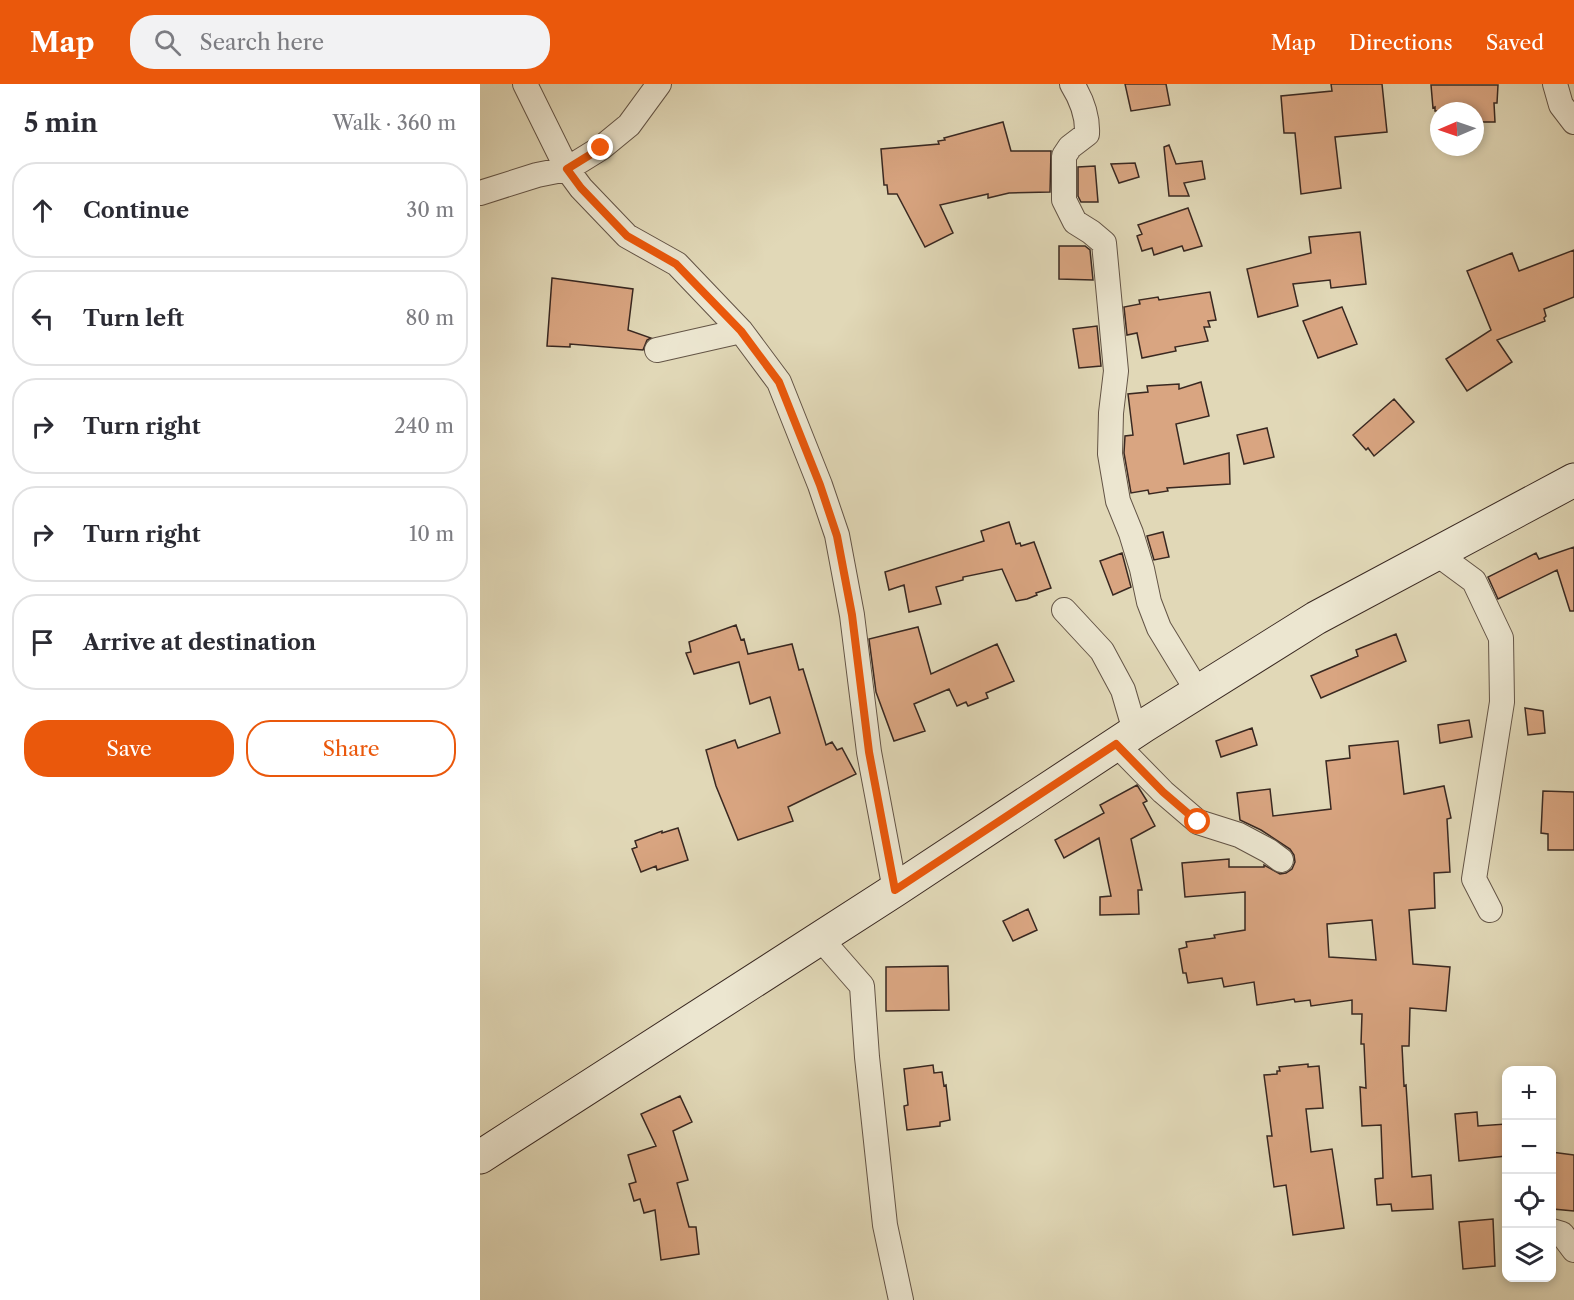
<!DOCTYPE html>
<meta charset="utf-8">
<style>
:root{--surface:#fff;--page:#f2f2f3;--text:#2b2b33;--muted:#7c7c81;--line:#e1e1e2;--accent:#ea580c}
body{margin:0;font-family:"Libre Caslon Text",serif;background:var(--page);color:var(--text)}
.controls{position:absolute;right:18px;bottom:18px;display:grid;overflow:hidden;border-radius:12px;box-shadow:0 3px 9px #0003}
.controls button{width:54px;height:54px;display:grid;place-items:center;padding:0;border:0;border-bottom:2px solid var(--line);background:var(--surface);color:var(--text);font:30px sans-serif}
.compass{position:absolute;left:950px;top:18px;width:54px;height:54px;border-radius:50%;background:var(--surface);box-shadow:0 3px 9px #0003;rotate:268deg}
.stop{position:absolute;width:18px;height:18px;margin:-14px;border:4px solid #ea580c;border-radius:50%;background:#fff}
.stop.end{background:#ea580c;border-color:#fff;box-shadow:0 2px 6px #0008}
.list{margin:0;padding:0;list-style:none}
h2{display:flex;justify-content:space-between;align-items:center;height:78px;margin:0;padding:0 24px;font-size:26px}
h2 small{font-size:20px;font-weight:400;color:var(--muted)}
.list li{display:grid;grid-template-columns:39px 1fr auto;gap:18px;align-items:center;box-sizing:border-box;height:96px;margin:0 12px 12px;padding:0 12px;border:2px solid var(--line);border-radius:24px}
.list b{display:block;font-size:22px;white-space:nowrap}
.list em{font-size:20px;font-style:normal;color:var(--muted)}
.actions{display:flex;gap:12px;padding:18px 24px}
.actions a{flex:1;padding:14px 0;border:2px solid var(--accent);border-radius:24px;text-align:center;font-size:21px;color:var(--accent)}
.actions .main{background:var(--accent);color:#fff}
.icon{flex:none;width:33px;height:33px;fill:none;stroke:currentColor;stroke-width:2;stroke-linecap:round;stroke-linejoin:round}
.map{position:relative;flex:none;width:1094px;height:1216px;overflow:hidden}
header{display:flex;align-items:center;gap:36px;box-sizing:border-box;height:84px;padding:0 30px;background:var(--accent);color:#fff}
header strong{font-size:28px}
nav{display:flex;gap:33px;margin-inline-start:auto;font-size:21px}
.search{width:420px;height:54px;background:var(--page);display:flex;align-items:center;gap:15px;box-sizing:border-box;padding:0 21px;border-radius:24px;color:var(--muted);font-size:22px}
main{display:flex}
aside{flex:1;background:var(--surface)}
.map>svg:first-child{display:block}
.building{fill:#d9a581;stroke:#392821;stroke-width:1.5;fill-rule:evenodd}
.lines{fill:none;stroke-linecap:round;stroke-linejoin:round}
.street-casing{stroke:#635446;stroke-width:26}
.secondary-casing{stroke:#392821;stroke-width:35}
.street{stroke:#ece6d0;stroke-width:24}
.secondary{stroke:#ece6d0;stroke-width:33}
.route{stroke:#ea580c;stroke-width:8}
</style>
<header>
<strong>Map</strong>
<div class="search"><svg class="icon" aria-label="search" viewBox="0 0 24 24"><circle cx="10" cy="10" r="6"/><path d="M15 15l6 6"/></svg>Search here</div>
<nav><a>Map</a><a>Directions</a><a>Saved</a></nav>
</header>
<main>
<aside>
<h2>5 min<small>Walk · 360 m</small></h2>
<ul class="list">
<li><svg class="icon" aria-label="ahead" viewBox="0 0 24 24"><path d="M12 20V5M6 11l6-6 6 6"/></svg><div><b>Continue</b></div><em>30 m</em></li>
<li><svg class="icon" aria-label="left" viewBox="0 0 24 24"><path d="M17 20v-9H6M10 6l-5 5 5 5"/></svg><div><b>Turn left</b></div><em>80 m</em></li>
<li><svg class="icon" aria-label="right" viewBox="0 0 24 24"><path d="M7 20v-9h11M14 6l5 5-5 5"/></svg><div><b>Turn right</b></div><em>240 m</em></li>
<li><svg class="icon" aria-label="right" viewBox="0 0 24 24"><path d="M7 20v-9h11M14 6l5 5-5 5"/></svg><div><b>Turn right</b></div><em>10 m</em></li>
<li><svg class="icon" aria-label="arrive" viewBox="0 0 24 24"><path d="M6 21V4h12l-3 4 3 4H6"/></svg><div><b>Arrive at destination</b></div></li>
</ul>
<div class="actions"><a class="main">Save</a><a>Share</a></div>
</aside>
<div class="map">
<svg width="1094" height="1216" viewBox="0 0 1094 1216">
<rect width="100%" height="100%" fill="#e1d8b7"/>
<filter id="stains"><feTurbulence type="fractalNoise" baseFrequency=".00333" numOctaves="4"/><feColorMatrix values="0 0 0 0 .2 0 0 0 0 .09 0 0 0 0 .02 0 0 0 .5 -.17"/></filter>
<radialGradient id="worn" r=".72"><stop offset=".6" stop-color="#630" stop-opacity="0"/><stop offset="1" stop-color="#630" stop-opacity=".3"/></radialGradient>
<path class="building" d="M645,0H686L690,21L651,27Z
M851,0H902L907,48L855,53L861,104L821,110L815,49H804L801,12L852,7Z
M951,1H1018L1017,19H1014L1015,38H995V27H955V23L953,24Z
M523,38L531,67H571L570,108L529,109L508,114V110L460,121L473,149L445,163L417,110H408L407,101H404L401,65L459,60L458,57L465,56L464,54Z
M689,61L696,80L722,77L725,95L704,99L709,112H689L684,63Z
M655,79L659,93L639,99L631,80Z
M615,82L618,118H601L598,112V83Z
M708,124L722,162L704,167L702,162L674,171L672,164L662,167L657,152L662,150L658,141Z
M880,148L886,200L851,204L850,196L813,200L818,222L778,233L767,185L831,169L829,153Z
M579,162H605L610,166L613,196L579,195Z
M1094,166V213L1064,225L1066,232L1064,234L1065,237L1017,256L1032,278L987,307L966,275L1011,246L987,187L1032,169L1039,187Z
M72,194L153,205L148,246L171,254L167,256L163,266L90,260V263L67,262Z
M730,208L736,236L728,237L730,243H724L728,257L695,263L696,267L662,274L657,249L647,251L644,223L660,220L659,216L678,213L679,216Z
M862,223L877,260L838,274L823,237Z
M617,242L621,282L599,284L593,245Z
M721,298L729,332L696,340L704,380L749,369L750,400L687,404L688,407L669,410L668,406L651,409L644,369L645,352L653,351L648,310L668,308L667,302L699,300V305Z
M914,315L934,338L894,372L888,364L886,366L873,351Z
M787,344L794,373L764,380L757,351Z
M529,438L536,460L540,459L541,462L554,458L571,504L556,509L557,511L547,515L536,517L522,485L483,493V496L456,503L461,520L429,528L424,501L409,506L405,488L504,457L501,447Z
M683,448L689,473L674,476L667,452Z
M1094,463V527H1090L1077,486L1018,515L1008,493L1056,469L1059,475Z
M642,469L651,503L633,511L620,477Z
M256,541L261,556L264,555L268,570L312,560L319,586L323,585L346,661L352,658L357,666L362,664L376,690L308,723L313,737L258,756L236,702L226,666L255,656L258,664L300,649L290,613L270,620L259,578L214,590L206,569L211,568L209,558Z
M438,543L451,590L517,560L534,597L506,609L508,614L488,622L486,618L477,622L469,605L434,620L445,647L414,657L396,608L389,555Z
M916,550L926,577L841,614L831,592L878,572L876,566Z
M1045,624L1063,627L1065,649L1048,651Z
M989,636L992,653L960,659L958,641Z
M772,644L777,661L741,673L736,657Z
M918,657L924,710L964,702L971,734L967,735L970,788L954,789L955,824L929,826L933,880L970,883L966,927L930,924L929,962H922L924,1002L926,1001L932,1093L951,1091L953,1125L912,1127L911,1120L897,1121L895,1095L903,1094L901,1041L882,1042L880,1003L886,1004L884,960H881L882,930H872V916L831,922L830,916L815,918L814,915L777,921L774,898L744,903L742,894L708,899L706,889H703L699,865L707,863L706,858L735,854L734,851L765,846V808L705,813L702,779L749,775V783H784V781L800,790L806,789L812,785L815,778L814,771L810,765L781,746L760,736L757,709L790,705L793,732L851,725L846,677L870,674L869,662ZM892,836L896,876L849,873L847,840Z
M657,701L667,717L663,719L675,742L651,755L662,806H658L659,830L620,831V813L631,812L619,754L584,774L575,756L624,729L620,721Z
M1063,707L1094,708V766H1068V750L1061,749Z
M198,744L208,776L177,786L176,782L161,788L152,765L157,763L155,757L182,747V749Z
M548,825L557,846L533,857L523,837Z
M468,882L469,926L406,927V883Z
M828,980V983L839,982L843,1024L826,1025L831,1068L852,1065L864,1144L813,1151L806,1101L794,1103L787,1052H792L784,991L797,990V987H800L799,983Z
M453,981L454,989L462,988L464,1002L466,1001L470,1036L460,1038V1042L427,1046L424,1022L428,1021L424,985Z
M200,1012L212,1038L193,1047L208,1096L197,1099L209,1143H216L219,1170L181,1176L175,1126L164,1129L160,1115L154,1117L149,1100L156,1098L148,1071L176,1062L161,1030Z
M997,1028L998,1042L1026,1040V1072L979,1077L975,1030Z
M1071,1068L1094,1071V1127L1073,1125Z
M1013,1135L1015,1182L983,1185L979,1138Z"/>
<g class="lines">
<defs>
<path id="street" d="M45,0L87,85L101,104L147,152L197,180L261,247L299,298L340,401L357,451L372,531L389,668L415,806
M592,0C602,16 608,32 607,50L590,63L584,72V116L595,138L611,148L624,159L636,287L631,329L630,370L638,417L651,449L662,485L669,518L679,544L718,608
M1075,0L1081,21L1094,38
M0,109L57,91L87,85L121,64L149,41L179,0
M177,266L261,247
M956,469L994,497L1021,554L1022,618L994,795L1010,826
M584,526L622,567L643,606L655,647
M636,660L683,708L718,738L759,751L789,767L801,776
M340,854L382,902L387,973L405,1141L421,1216
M1072,1147L1082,1150L1094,1166"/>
<path id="secondary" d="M0,1073L415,806L665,641L836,534L1094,396"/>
</defs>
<use href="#street" class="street-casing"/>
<use href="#secondary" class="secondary-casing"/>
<use href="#street" class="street"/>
<use href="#secondary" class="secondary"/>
</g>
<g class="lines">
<path class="route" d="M121,64L87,85L101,104L147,152L196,180L261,247L299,298L340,401L357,452L372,531L389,668L415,806L636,660L683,708L718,738"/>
</g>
<rect width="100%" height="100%" filter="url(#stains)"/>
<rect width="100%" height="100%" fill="url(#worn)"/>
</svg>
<div class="controls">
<button>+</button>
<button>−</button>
<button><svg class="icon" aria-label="locate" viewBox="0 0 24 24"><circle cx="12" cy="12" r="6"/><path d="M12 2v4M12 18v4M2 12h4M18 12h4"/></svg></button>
<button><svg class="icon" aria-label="layers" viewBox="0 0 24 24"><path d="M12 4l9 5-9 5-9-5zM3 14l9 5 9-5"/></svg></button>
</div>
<svg class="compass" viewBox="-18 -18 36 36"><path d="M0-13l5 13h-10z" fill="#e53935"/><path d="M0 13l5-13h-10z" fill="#7c7c81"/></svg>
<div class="stop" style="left:718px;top:738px"></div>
<div class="stop end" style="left:121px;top:64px"></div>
</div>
</main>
